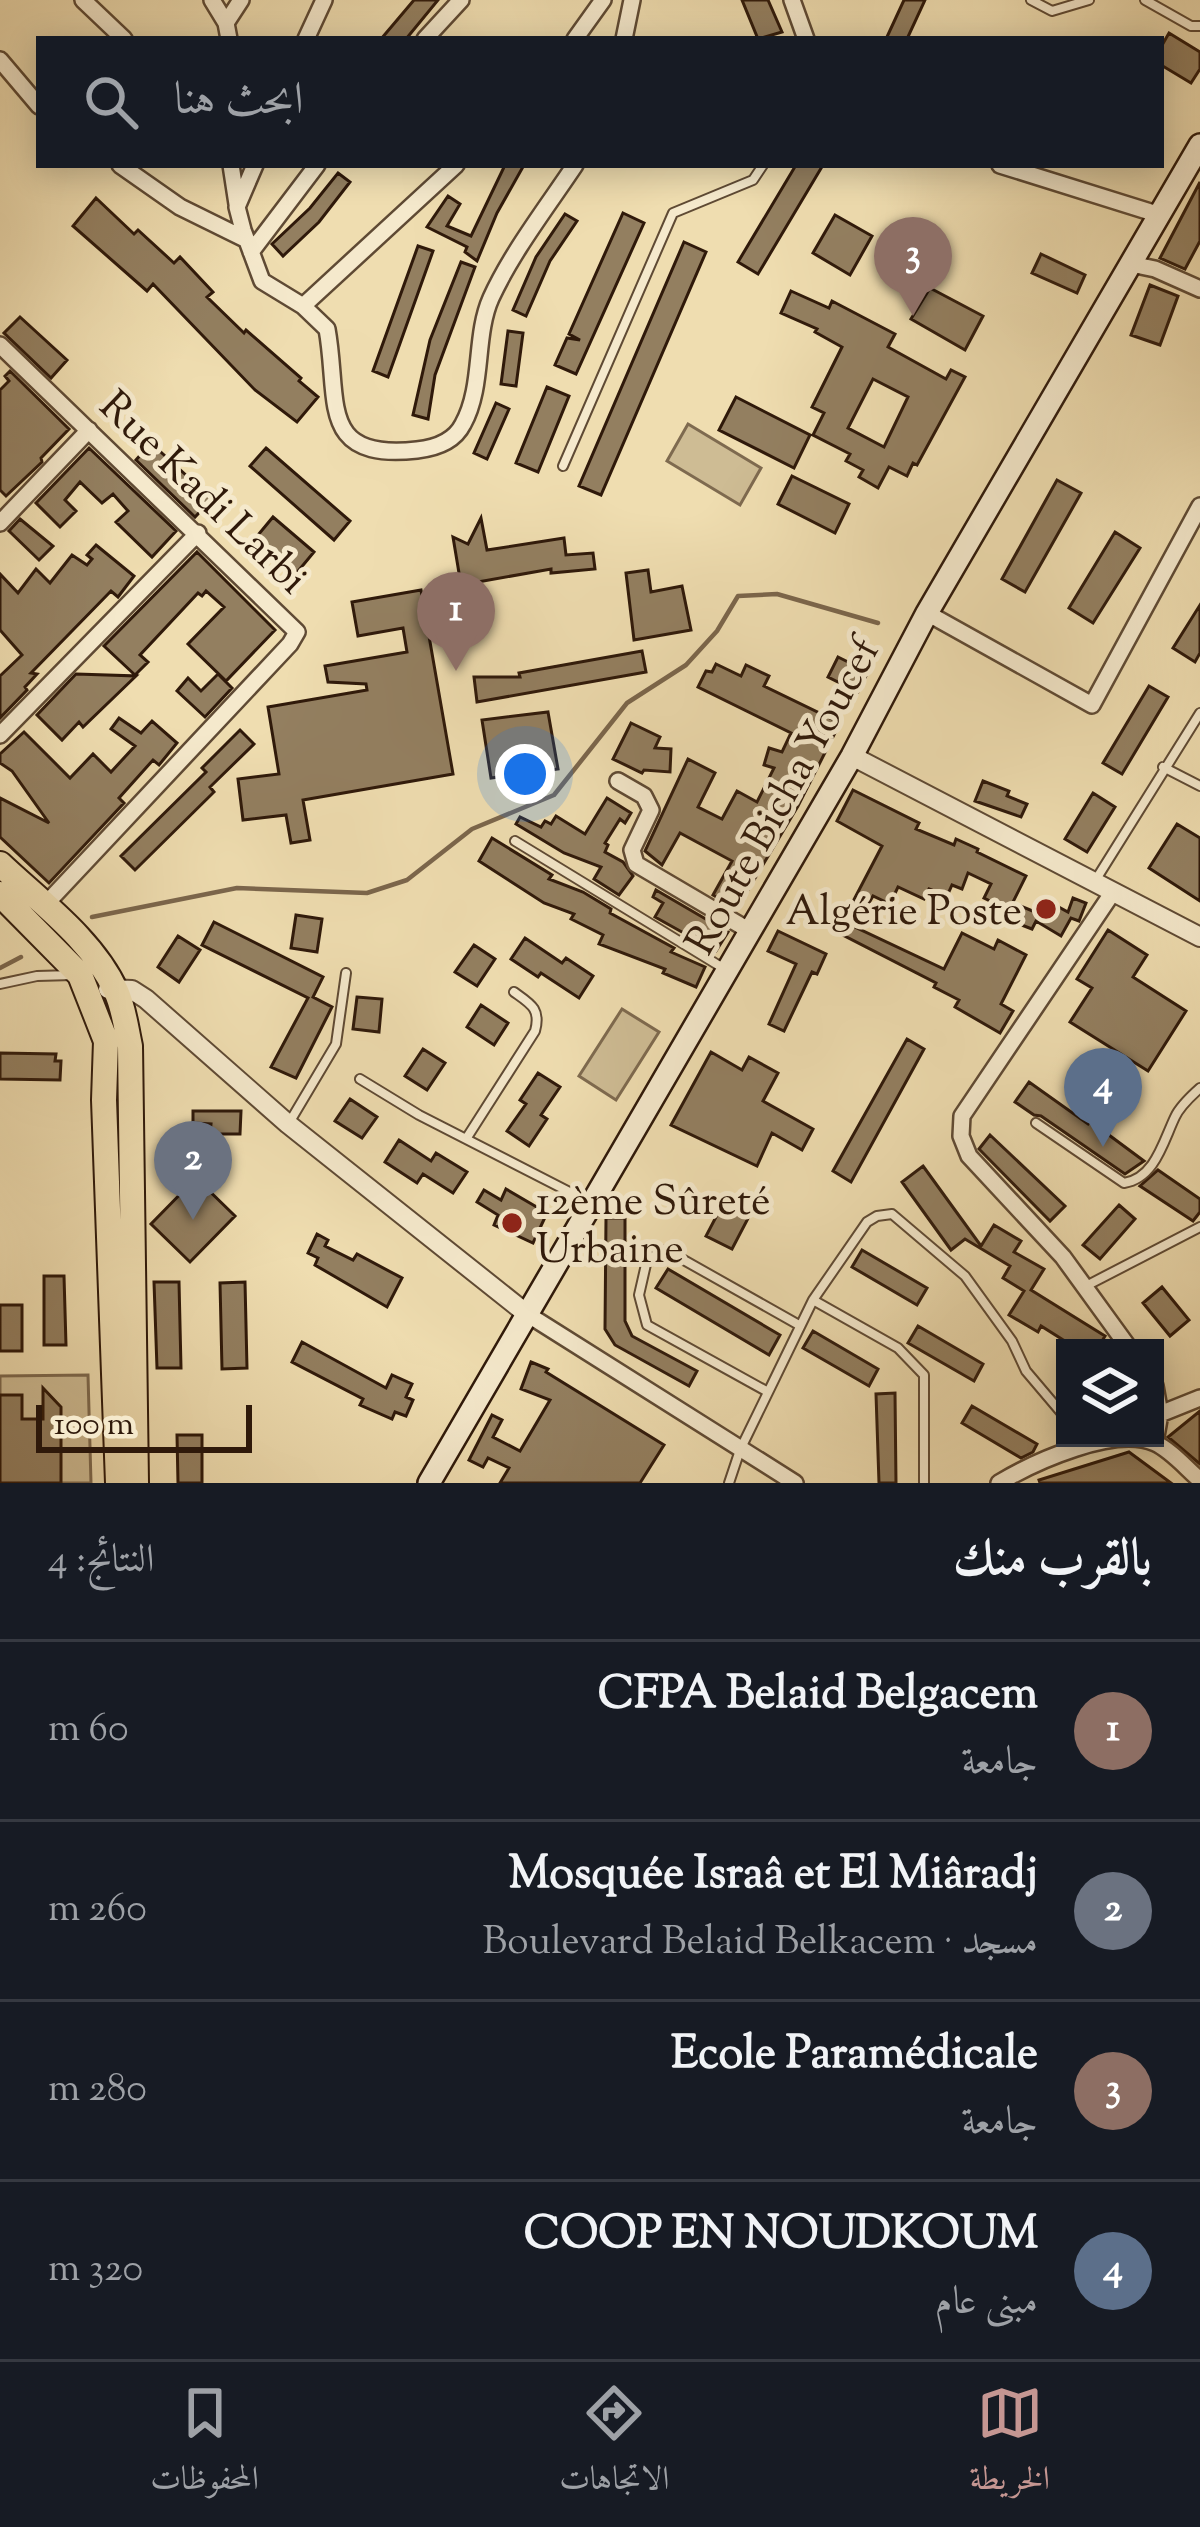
<!DOCTYPE html>
<html lang="ar">
<meta charset="utf-8">
<style>
:root{--surface:#171b24;--page:#242831;--text:#f1f3f6;--muted:#9ea1a6;--line:#363941;--accent:#c59692}
body{margin:0;font-family:"Sorts Mill Goudy",Amiri,serif;background:var(--page);color:var(--text);direction:rtl}
.controls{position:absolute;right:36px;bottom:36px;display:grid;overflow:hidden;border-radius:0px;box-shadow:0 6px 30px #0003}
.controls button{width:108px;height:108px;display:grid;place-items:center;padding:0;border:0;border-bottom:3px solid var(--line);background:var(--surface);color:var(--text);font:60px sans-serif}
.scale{position:absolute;left:36px;bottom:30px;width:216px;box-sizing:border-box;padding-left:12px;border:6px solid #2f190a;border-top:0;font-size:33px;line-height:42px;white-space:nowrap;color:#2f190a;-webkit-text-stroke:9px #f5e9cc;paint-order:stroke}
.you{position:absolute;left:525px;top:774px;width:42px;height:42px;margin:-30px;border:9px solid #fff;border-radius:50%;background:#1a73e8;box-shadow:0 0 0 18px #1a73e833}
.badge{display:grid;place-items:center;width:78px;height:78px;border-radius:50%;background:var(--accent);color:#fff;font-size:39px;font-weight:700}
.pin{position:absolute;translate:-50% -99px;filter:drop-shadow(0 3px 6px #0008)}
.pin::after{content:'';position:absolute;top:63px;width:42px;height:36px;background:inherit;clip-path:polygon(0 0,100% 0,50% 100%)}
.list{margin:0;padding:0;list-style:none}
h2{display:flex;justify-content:space-between;align-items:center;height:156px;margin:0;padding:0 48px;font-size:51px}
h2 small{font-size:39px;font-weight:400;color:var(--muted)}
.list li{display:grid;grid-template-columns:78px 1fr auto;gap:36px;align-items:center;box-sizing:border-box;height:180px;padding:0 48px;border-top:3px solid var(--line)}
.list b{display:block;font-size:45px;white-space:nowrap}
.list p{margin:0;font-size:39px;white-space:nowrap;color:var(--muted)}
.list em{font-size:39px;font-style:normal;color:var(--muted)}
.icon{flex:none;width:66px;height:66px;fill:none;stroke:currentColor;stroke-width:2;stroke-linecap:round;stroke-linejoin:round}
.map{position:relative;flex:none;width:1200px;height:1483px;overflow:hidden;direction:ltr}
.search{position:absolute;background:var(--surface);box-shadow:0 6px 30px #0003;left:36px;right:36px;top:36px;height:132px;display:flex;align-items:center;gap:30px;box-sizing:border-box;padding:0 42px;border-radius:0px;color:var(--muted);font-size:45px}
.sheet{height:876px;background:var(--surface)}
nav{display:flex;justify-content:space-around;align-items:center;box-sizing:border-box;height:168px;border-top:3px solid var(--line);background:var(--surface);font-size:33px;color:var(--muted)}
nav a{display:grid;justify-items:center;gap:6px}
nav .on{color:var(--accent)}
.map>svg:first-child{display:block}
.green{fill:#cebc94;stroke:#7e6a4f;stroke-width:3}
.lines{fill:none;stroke-linecap:round;stroke-linejoin:round}
.stream{stroke:#7b664c;stroke-width:4.5}
.building{fill:#937f60;stroke:#2f190a;stroke-width:3;fill-rule:evenodd}
.service-casing{stroke:#5f4a34;stroke-width:12}
.minor-casing{stroke:#5f4a34;stroke-width:20}
.tertiary-casing{stroke:#5f4a34;stroke-width:22}
.secondary-casing{stroke:#2f190a;stroke-width:26}
.primary-casing{stroke:#2f190a;stroke-width:28}
.service{stroke:#f5e9cc;stroke-width:8}
.minor{stroke:#f5e9cc;stroke-width:15}
.tertiary{stroke:#f5e9cc;stroke-width:18}
.secondary{stroke:#f5e9cc;stroke-width:21}
.primary{stroke:#efddb0;stroke-width:24}
.poi-dot{fill:#8f2418;stroke:#f5e9cc;stroke-width:4.5}
.labels{text-anchor:middle;stroke-width:10;stroke-linejoin:round;paint-order:stroke}
.street-label{font-size:42px;fill:#2f190a;stroke:#f5e9cc}
.poi-label{font-size:42px;fill:#2f190a;stroke:#f5e9cc;text-anchor:end}
</style>
<div class="map">
<svg width="1200" height="1483" viewBox="0 0 1200 1483">
<rect width="100%" height="100%" fill="#efddb0"/>
<filter id="stains"><feTurbulence type="fractalNoise" baseFrequency=".00167" numOctaves="4"/><feColorMatrix values="0 0 0 0 .2 0 0 0 0 .09 0 0 0 0 .02 0 0 0 .5 -.17"/></filter>
<radialGradient id="worn" r=".72"><stop offset=".6" stop-color="#630" stop-opacity="0"/><stop offset="1" stop-color="#630" stop-opacity=".3"/></radialGradient>
<path class="green" d="M688,424L761,468L740,505L667,461Z
M622,1009L659,1032L616,1100L579,1076Z
M88,1375L91,1483H0V1376Z"/>
<g class="lines">
<path class="stream" d="M92,917L237,888L367,893L407,880L472,829L554,795L627,703L686,665L717,631L738,596L777,594L878,623
M0,968L21,957"/>
</g>
<path class="building" d="M414,0H438L406,39H381Z
M742,0H768L782,32L758,39Z
M904,0H925L907,39H886Z
M1169,33L1200,52V69L1191,83L1161,65V47Z
M505,165H524L497,213L477,261L465,252L467,247L427,227L448,196L460,204L447,226L471,236Z
M796,165H823L758,274L738,262Z
M338,173L350,182L319,222L283,256L272,244L310,208Z
M1200,182V241L1185,269L1160,258Z
M96,198L134,234L138,230L174,263L180,257L213,292L207,297L244,333L246,330L301,378L299,381L318,397L297,422L255,390L153,284L147,291L73,226Z
M623,213L644,223L576,374L555,365L567,338L580,340L569,334Z
M565,214L577,221L550,261L526,316L513,310L536,257Z
M835,215L872,236L850,275L813,253Z
M684,242L706,252L601,495L579,486Z
M418,246L433,251L388,377L373,371Z
M1041,254L1085,275L1077,293L1032,273Z
M461,262L475,267L435,375L428,419L413,415L430,340Z
M1150,285L1178,296L1160,345L1131,335Z
M930,288L983,316L965,350L911,319Z
M791,291L829,308L832,301L895,334L888,347L946,379L951,370L965,377L917,465L913,463L907,476L889,467L878,488L859,477L863,470L846,461L850,454L813,435L824,413L812,407L842,347L815,332L817,329L781,313ZM873,379L908,397L884,447L848,428Z
M20,317L67,360L51,378L4,333Z
M508,331L523,333L516,386L501,384Z
M10,371L69,429L41,458L42,462L6,496L0,490V390L9,381L5,376Z
M547,387L569,396L538,472L516,463Z
M736,397L810,435L794,468L719,430Z
M496,403L509,409L487,459L474,453Z
M151,443L212,499L195,517L136,460Z
M89,448L176,531L152,557L116,522L128,511L113,494L102,503L80,482L65,500L76,511L60,527L36,503Z
M266,448L350,521L334,540L250,466Z
M792,476L849,504L835,533L778,504Z
M1057,480L1081,493L1025,592L1002,579Z
M273,517L314,552L294,576L253,541Z
M481,518L487,550L564,538L566,555L593,553L595,569L551,573V569L461,585L453,537L468,544Z
M20,519L53,546L39,560L9,531Z
M1115,532L1140,548L1093,623L1069,608Z
M96,545L134,576L118,597L111,591L31,673L37,674L25,687L27,690L0,718V676L22,655L0,630V574L18,593L36,569L50,583L72,555L87,565L92,559L87,555Z
M197,552L275,630L226,681L188,644L224,607L206,591L202,596L198,593L140,655L148,662L135,675L104,646Z
M648,570L651,592L682,586L691,630L634,640L626,573Z
M421,590L453,774L303,800L310,840L291,843L286,815L243,820L238,779L279,774L268,707L367,690L366,684L328,682L325,666L407,652L403,628L358,636L352,602Z
M1200,605V653L1195,662L1173,648Z
M642,651L646,672L477,702L474,677H520L519,673Z
M838,657L868,672L858,692L828,677Z
M716,664L741,676L746,665L769,676L764,686L840,723L798,806L742,900L729,893L725,902L713,895L732,861L680,833L662,865L645,851L688,759L715,773L698,807L722,819L737,791L757,802L774,768L764,765L769,748L782,752L791,733L698,687L706,671L712,672Z
M76,674L136,676L83,727L79,722L62,740L37,715Z
M218,674L232,688L205,717L177,691L188,678L201,691Z
M1149,686L1168,697L1122,774L1103,763Z
M548,712L558,769L491,778L482,720Z
M119,718L141,733L152,721L177,743L159,765L153,760L119,798L124,803L49,883L0,837V798L49,823L12,771L0,763V754L24,732L70,778L93,754L111,772L135,746L111,729Z
M631,723L660,737L655,748L671,749L670,772L644,770L642,773L613,759Z
M240,730L254,744L210,787L214,792L135,870L121,856L206,772L202,768Z
M983,781L1009,791L1007,796L1027,804L1021,817L975,801Z
M853,790L919,823L916,829L954,845L956,839L978,849L977,852L1026,876L1009,910L984,898L991,884L968,873L962,889L952,885L947,896L929,889L924,899L898,887L890,904L873,896L855,927L944,969L962,933L994,949L998,940L1026,955L1001,1004L1013,1011L1000,1033L955,1007L959,1000L934,987L936,983L837,932L882,846L837,821Z
M1093,793L1115,807L1087,852L1065,839Z
M607,798L631,813L625,823L620,819L605,843L608,845L605,852L623,862L633,876L619,895L594,879L601,867L564,853L516,824L520,817L541,827L545,821L551,824L556,816L585,834Z
M1177,824L1200,838V901L1149,868Z
M492,838L552,875L549,879L583,892L611,909L610,913L674,948L671,952L705,967L696,987L663,973L665,969L599,944L603,935L571,919L574,914L544,903L479,861Z
M656,890L728,932L716,951L655,917L663,903L653,897Z
M1042,898L1068,912L1073,898L1086,903L1079,921L1071,918L1061,936L1036,921L1032,929L1006,919L1013,903L1035,912Z
M296,915L322,919L317,952L291,948Z
M214,922L323,977L313,997L332,1007L296,1078L271,1067L308,998L202,945Z
M1108,930L1147,955L1133,977L1186,1011L1148,1071L1070,1022L1092,988L1077,979Z
M778,931L826,954L817,974L812,972L784,1031L769,1024L796,964L768,951Z
M178,936L200,950L179,982L158,967Z
M525,938L562,963L566,958L593,976L579,998L541,973L538,977L511,959Z
M474,945L495,959L477,986L455,972Z
M357,997L382,999L379,1032L353,1029Z
M481,1005L508,1023L494,1045L467,1027Z
M907,1039L924,1049L851,1182L833,1171Z
M423,1049L445,1063L427,1090L405,1076Z
M711,1052L742,1070L749,1057L778,1073L763,1101L813,1129L802,1150L772,1133L757,1166L671,1125Z
M0,1053L56,1054L55,1061H61L60,1080L0,1079Z
M538,1073L560,1087L541,1115L547,1119L529,1146L507,1131L526,1104L520,1100Z
M1029,1082L1088,1124L1090,1121L1144,1161L1125,1174L1041,1116L1034,1115L1015,1102Z
M350,1099L377,1117L362,1138L335,1121Z
M193,1111H241L240,1134H210L211,1124L193,1123Z
M990,1135L1065,1206L1050,1221L979,1149Z
M399,1140L431,1161L436,1153L467,1172L453,1193L423,1174L417,1183L385,1162Z
M923,1166L981,1246L994,1225L1021,1241L1014,1252L1044,1269L1031,1290L1105,1336L1098,1348H1076L1041,1326L1038,1332L1009,1315L1024,1291L1003,1278L1010,1266L965,1239L951,1250L902,1182Z
M1158,1170L1200,1199V1212L1193,1221L1140,1186Z
M196,1178L235,1216L190,1262L151,1224Z
M506,1189L547,1213L533,1243L494,1225L498,1215L477,1202L484,1190L501,1200Z
M728,1194L754,1207L732,1249L706,1236Z
M1119,1205L1135,1219L1100,1259L1083,1245Z
M606,1218H625V1321L632,1336L697,1371L689,1386L615,1345L605,1329Z
M317,1234L328,1240L325,1246L353,1260L357,1254L402,1278L387,1307L315,1265L318,1258L308,1253Z
M862,1250L927,1288L917,1305L852,1267Z
M668,1269L780,1335L769,1355L656,1288Z
M44,1276H64L66,1345H44Z
M154,1282H179L181,1368H157Z
M245,1282L247,1368L222,1369L220,1283Z
M1162,1287L1189,1320L1170,1336L1143,1303Z
M0,1305H22V1351H0Z
M918,1326L983,1364L974,1381L908,1343Z
M813,1331L878,1369L869,1386L803,1348Z
M302,1342L386,1388L392,1375L412,1384L406,1397L413,1400L406,1416L395,1412L392,1419L360,1405L363,1399L292,1362Z
M531,1362L548,1369L546,1372L664,1445L640,1483H500L509,1468L488,1458L483,1467L469,1460L492,1415L502,1420L493,1437L520,1451L550,1400L521,1389Z
M43,1388L61,1407V1483H0V1395H22V1419H43Z
M895,1393L896,1483H879L876,1394Z
M972,1406L1037,1444L1033,1452L1021,1458L962,1423Z
M1200,1411V1464L1168,1437Z
M177,1435H202V1483H178Z
M1129,1452L1171,1483H1040L1039,1480Z"/>
<g class="lines">
<defs>
<path id="service" d="M1031,0L1052,11L1089,0
M1145,0L1191,26H1200
M563,466L673,213L753,180L763,165
M1163,767L1200,786
M515,841L723,968
M1095,881L1200,713
M0,984L37,976L73,975
M360,1079L419,1115L591,1203
M289,1123L336,1044L346,973
M1036,1123L1124,1183C1155,1178 1163,1142 1175,1117C1180,1106 1191,1096 1200,1088
M466,1139L535,1031C541,1009 531,1004 514,992
M1086,1286L1200,1227
M813,1300L867,1222L877,1216L892,1214L965,1276L1012,1341L1026,1371L1065,1417
M768,1392L647,1325L639,1295L647,1260L666,1250L799,1325
M729,1483L740,1450L813,1300L898,1348L924,1375V1483"/>
<path id="minor" d="M83,0L124,39
M212,0L226,23
M792,0L806,39
M229,39L226,23L241,0
M306,39L324,0
M425,39L461,0
M575,39L603,0
M624,39L632,0
M0,60L39,106
M120,165L180,207L247,240
M231,165L237,204
M255,165L237,207L243,230L262,281L303,306L456,165
M1000,165L1160,215
M251,252L317,165
M1131,264L1155,269L1200,289
M303,306L327,329C340,400 317,461 417,450C435,448 454,442 463,424C484,386 474,336 491,298C512,252 547,207 575,165
M0,345L297,632L290,644L44,906
M0,523L89,430
M927,613L1092,705L1200,506
M0,735L198,533
M618,781L644,796L651,810L632,850L636,864L750,931
M1113,892L962,1116L961,1136L969,1156L1063,1257L1129,1348
M527,1314L795,1483
M1160,1414L1200,1398
M1155,1442L1160,1414L1155,1386
M999,1483C1034,1462 1115,1425 1155,1443C1171,1450 1187,1469 1200,1480"/>
<path id="tertiary" d="M852,756L1200,937
M108,989L132,990L146,999L288,1124L527,1314"/>
<path id="secondary" d="M429,1483L852,756L927,613L1200,145"/>
<path id="primary" d="M0,864C39,901 93,940 116,991C124,1008 126,1028 130,1046L136,1483
M0,894L80,975L106,1041L104,1100L118,1483"/>
</defs>
<use href="#service" class="service-casing"/>
<use href="#minor" class="minor-casing"/>
<use href="#tertiary" class="tertiary-casing"/>
<use href="#secondary" class="secondary-casing"/>
<use href="#primary" class="primary-casing"/>
<use href="#service" class="service"/>
<use href="#minor" class="minor"/>
<use href="#tertiary" class="tertiary"/>
<use href="#secondary" class="secondary"/>
<use href="#primary" class="primary"/>
</g>
<g class="poi-dot">
<circle cx="1046" cy="909" r="12"/>
<circle cx="512" cy="1223" r="12"/>
</g>
<g class="labels">
<g class="street-label">
<text transform="translate(205 491) rotate(44)" y="15">Rue Kadi Larbi</text>
<text transform="translate(781 795) rotate(-61)" y="15">Route Bicha Youcef</text>
</g>
<g class="poi-label">
<text x="1022" y="924">Algérie Poste</text>
<text x="536" y="1214" text-anchor="start">12ème Sûreté<tspan x="536" dy="48">Urbaine</tspan></text>
</g>
</g>
<rect width="100%" height="100%" filter="url(#stains)"/>
<rect width="100%" height="100%" fill="url(#worn)"/>
</svg>
<div class="controls">
<button><svg class="icon" aria-label="layers" viewBox="0 0 24 24"><path d="M12 4l9 5-9 5-9-5zM3 14l9 5 9-5"/></svg></button>
</div>
<div class="scale">100 m</div>
<div class="you"></div>
<div class="pin badge" style="left:456px;top:671px;background:#8d6e63">1</div>
<div class="pin badge" style="left:193px;top:1220px;background:#6b7280">2</div>
<div class="pin badge" style="left:913px;top:316px;background:#8d6e63">3</div>
<div class="pin badge" style="left:1103px;top:1147px;background:#5c6f8a">4</div>
<div class="search"><svg class="icon" aria-label="search" viewBox="0 0 24 24"><circle cx="10" cy="10" r="6"/><path d="M15 15l6 6"/></svg>ابحث هنا</div>
</div>
<section class="sheet">
<h2>بالقرب منك<small>النتائج: 4</small></h2>
<ul class="list">
<li><span class="badge" style="background:#8d6e63">1</span><div><b>CFPA Belaid Belgacem</b><p>جامعة</p></div><em>60 m</em></li>
<li><span class="badge" style="background:#6b7280">2</span><div><b>Mosquée Israâ et El Miâradj</b><p>مسجد · Boulevard Belaid Belkacem</p></div><em>260 m</em></li>
<li><span class="badge" style="background:#8d6e63">3</span><div><b>Ecole Paramédicale</b><p>جامعة</p></div><em>280 m</em></li>
<li><span class="badge" style="background:#5c6f8a">4</span><div><b>COOP EN NOUDKOUM</b><p>مبنى عام</p></div><em>320 m</em></li>
</ul>
</section>
<nav>
<a class="on"><svg class="icon" aria-label="map" viewBox="0 0 24 24"><path d="M3 6l6-2 6 2 6-2v14l-6 2-6-2-6 2zM9 4v14M15 6v14"/></svg>الخريطة</a>
<a><svg class="icon" aria-label="directions" viewBox="0 0 24 24"><path d="M12 3l9 9-9 9-9-9zM9 14v-3h6M13 9l2 2-2 2"/></svg>الاتجاهات</a>
<a><svg class="icon" aria-label="saved" viewBox="0 0 24 24"><path d="M7 4h10v16l-5-4-5 4z"/></svg>المحفوظات</a>
</nav>
